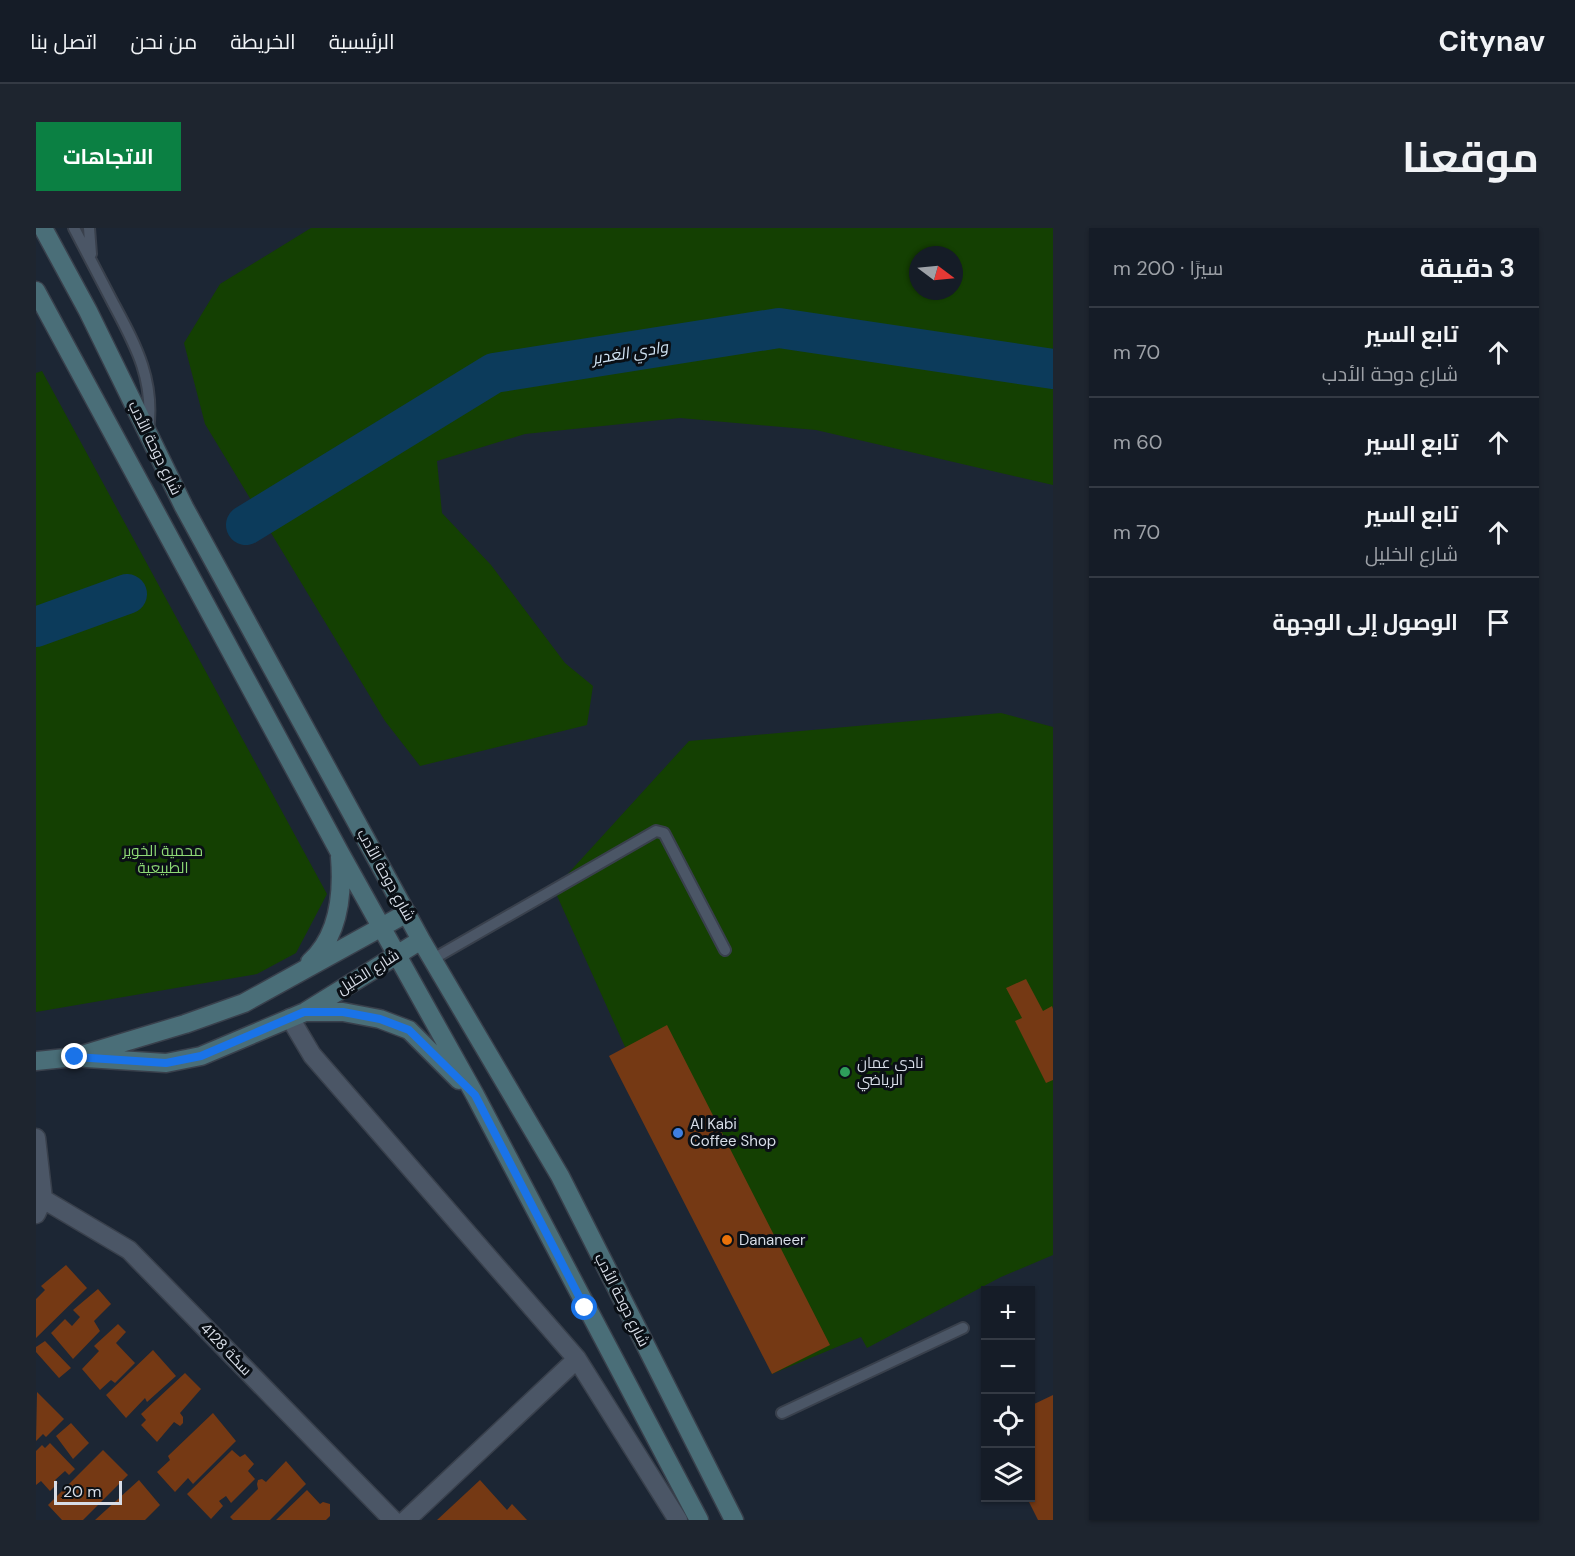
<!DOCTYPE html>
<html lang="ar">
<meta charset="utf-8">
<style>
:root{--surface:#151c27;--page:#1e252f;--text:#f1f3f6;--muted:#9da1a7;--line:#343a44;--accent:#0b8043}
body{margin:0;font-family:"DM Sans",Cairo,sans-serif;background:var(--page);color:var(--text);direction:rtl}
.controls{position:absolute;right:18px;bottom:18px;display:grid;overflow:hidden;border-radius:0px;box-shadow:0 2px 4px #0004}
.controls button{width:54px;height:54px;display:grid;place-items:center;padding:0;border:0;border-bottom:2px solid var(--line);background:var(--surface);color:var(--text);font:30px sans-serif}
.compass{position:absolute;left:873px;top:18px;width:54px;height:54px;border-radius:50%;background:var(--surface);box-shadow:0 2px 4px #0004;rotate:106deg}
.scale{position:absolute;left:18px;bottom:15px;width:68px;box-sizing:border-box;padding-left:6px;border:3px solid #d7dde7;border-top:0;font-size:16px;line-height:21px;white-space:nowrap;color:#d7dde7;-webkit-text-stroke:4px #0a0f15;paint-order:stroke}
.stop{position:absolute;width:18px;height:18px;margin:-14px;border:4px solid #1a73e8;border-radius:50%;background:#fff}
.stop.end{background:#1a73e8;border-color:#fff;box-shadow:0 2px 6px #0008}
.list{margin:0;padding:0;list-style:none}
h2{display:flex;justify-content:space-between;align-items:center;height:78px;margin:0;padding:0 24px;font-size:26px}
h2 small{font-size:20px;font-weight:400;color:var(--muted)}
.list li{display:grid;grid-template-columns:39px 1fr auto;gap:18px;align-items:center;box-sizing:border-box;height:90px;padding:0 24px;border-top:2px solid var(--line)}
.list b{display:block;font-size:22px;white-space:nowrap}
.list p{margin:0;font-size:20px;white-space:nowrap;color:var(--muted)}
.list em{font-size:20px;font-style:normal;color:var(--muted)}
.icon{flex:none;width:33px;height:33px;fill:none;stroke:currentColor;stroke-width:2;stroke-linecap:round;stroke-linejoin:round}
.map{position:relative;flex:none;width:1017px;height:1292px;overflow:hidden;direction:ltr;border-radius:0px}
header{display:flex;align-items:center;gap:36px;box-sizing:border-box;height:84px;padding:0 30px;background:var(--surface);border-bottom:2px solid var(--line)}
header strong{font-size:28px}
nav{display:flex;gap:33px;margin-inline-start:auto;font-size:21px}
.intro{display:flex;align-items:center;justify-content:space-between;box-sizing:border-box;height:144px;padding:0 36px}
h1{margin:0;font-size:42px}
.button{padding:15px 27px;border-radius:0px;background:var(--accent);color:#fff;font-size:21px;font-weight:700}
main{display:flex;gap:36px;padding:0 36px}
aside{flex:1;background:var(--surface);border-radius:0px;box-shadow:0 2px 4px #0004}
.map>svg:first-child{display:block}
.green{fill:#144002;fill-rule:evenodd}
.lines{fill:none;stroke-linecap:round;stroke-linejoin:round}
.river{stroke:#0c3b5b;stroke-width:40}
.building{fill:#753914}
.lane-casing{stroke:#39404c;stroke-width:14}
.street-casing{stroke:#39404c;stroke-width:21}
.secondary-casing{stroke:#39404c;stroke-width:21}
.lane{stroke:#4b5666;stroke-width:10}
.street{stroke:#4b5666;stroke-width:18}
.secondary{stroke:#4a6e78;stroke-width:18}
.route{stroke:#1a73e8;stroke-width:8}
.leisure-dot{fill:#2e9e5b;stroke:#0a0f15;stroke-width:2}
.shop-dot{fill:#3f7fe0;stroke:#0a0f15;stroke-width:2}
.food-dot{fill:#e8710a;stroke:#0a0f15;stroke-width:2}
.labels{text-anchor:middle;stroke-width:6;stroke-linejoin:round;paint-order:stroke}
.street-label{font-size:15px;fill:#d7dde7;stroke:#0a0f15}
.park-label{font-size:15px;fill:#8eda76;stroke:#0a0f15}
.poi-label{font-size:15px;fill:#d7dde7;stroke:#0a0f15;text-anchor:start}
.water-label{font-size:16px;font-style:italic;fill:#d1e4f4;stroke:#0a0f15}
</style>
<header>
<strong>Citynav</strong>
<nav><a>الرئيسية</a><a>الخريطة</a><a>من نحن</a><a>اتصل بنا</a></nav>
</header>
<div class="intro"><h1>موقعنا</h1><a class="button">الاتجاهات</a></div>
<main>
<aside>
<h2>3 دقيقة<small>سيرًا · 200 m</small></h2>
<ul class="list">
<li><svg class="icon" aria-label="ahead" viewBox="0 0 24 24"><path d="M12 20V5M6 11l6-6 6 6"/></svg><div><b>تابع السير</b><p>شارع دوحة الأدب</p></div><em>70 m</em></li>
<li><svg class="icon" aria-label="ahead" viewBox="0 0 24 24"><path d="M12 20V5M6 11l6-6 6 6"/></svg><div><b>تابع السير</b></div><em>60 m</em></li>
<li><svg class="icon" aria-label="ahead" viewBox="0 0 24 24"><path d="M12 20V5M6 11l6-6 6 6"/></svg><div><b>تابع السير</b><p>شارع الخليل</p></div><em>70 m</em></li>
<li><svg class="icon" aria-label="arrive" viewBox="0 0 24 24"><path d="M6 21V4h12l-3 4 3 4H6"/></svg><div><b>الوصول إلى الوجهة</b></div></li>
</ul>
</aside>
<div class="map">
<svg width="1017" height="1292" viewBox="0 0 1017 1292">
<rect width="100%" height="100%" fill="#1c2634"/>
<path class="green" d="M275,0H1017V257L780,202L644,190L489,206L401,233L406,285L455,337L529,435L557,458L551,497L384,538L349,493L169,196L148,115L184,56ZM882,27H918V63H882Z
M6,143L291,666L260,725L221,746L0,784V145Z
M965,485L1017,499V1027L965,1049L831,1120L825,1109L736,1146L518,661L653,513Z"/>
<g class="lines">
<path class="river" d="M210,297L458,145L743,100L1017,141
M0,399L91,366"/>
</g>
<path class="building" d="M990,751L1007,783L1016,778L1017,781V852L1010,855L979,793L986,790L970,760Z
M631,797L794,1117L736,1146L573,828Z
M30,1037L51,1060L0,1110V1071L9,1062L5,1058Z
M62,1061L75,1076L58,1093L64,1103L37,1131L15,1105L29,1091L36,1098L44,1089L37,1082Z
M82,1096L90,1104L80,1115L99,1135L79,1155L75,1152L64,1162L46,1141L63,1123L58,1118Z
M9,1113L35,1140L23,1150L0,1124V1119Z
M117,1122L140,1148L111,1174L109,1170L90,1190L70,1167Z
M149,1145L165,1161L144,1185L147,1189V1195L144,1198L138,1194L121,1214L105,1197L110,1192L105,1186Z
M1,1164L28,1191L10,1209L7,1206L0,1213Z
M1017,1167V1292H1002L991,1270H994V1178Z
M177,1185L200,1213L157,1256L152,1250L139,1264L121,1244L134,1232L132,1228Z
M35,1195L53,1215L37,1231L20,1208Z
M14,1215L39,1241L33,1247L29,1243L19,1252L22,1255L14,1263L5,1253L0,1257V1223L6,1217L9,1220Z
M67,1222L92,1247L47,1292H26L12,1277Z
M196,1222L204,1229L209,1226L218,1236L212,1243L219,1251L195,1275L190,1268L183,1273L187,1278L175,1291L151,1266Z
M250,1233L270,1256L234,1292H197L194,1289L222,1261L221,1256L222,1252L226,1251L230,1254Z
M103,1252L124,1277L109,1292H59Z
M444,1252L471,1282L476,1276L491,1292H401Z
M271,1262L284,1276L287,1274L294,1276V1288L290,1292H240Z"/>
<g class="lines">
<defs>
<path id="lane" d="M38,0C51,25 64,50 77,75C100,118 119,152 112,203
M53,0L55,26
M397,731L620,603L628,605L689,722
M746,1185L927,1100"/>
<path id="street" d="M254,790L276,827L541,1131L642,1292
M0,910L7,971L0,986
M7,971L93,1022L357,1292
M370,1292L541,1131"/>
<path id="secondary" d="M7,0L52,83L148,279L385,712L524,948L698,1292
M0,63L304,625L439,867L663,1292
M274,734C303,708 307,666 304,629
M269,784H307L344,791L373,802L423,852
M50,830L130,835L165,828L269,784L385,712
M0,833L39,829L149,796L208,775L371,685"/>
</defs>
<use href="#lane" class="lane-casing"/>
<use href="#street" class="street-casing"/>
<use href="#secondary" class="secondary-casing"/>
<use href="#lane" class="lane"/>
<use href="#street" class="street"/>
<use href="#secondary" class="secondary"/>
</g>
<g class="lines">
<path class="route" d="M39,829L130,835L165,828L268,784H307L344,791L373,802L439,867L549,1080"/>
</g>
<circle class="leisure-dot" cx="809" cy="844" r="6"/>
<circle class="shop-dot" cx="642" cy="905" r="6"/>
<circle class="food-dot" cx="691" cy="1012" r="6"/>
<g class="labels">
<g class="street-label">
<text transform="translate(119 220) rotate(64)" y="5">شارع دوحة الأدب</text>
<text transform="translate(350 647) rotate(61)" y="5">شارع دوحة الأدب</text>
<text transform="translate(332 744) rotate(-32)" y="5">شارع الخليل</text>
<text transform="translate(586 1072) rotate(63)" y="5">شارع دوحة الأدب</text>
<text transform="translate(190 1121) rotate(46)" y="5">سكة 4128</text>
</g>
<g class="park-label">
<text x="127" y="628">محمية الخوير<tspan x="127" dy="17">الطبيعية</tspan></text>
</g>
<g class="poi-label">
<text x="821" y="840">نادي عمان<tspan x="821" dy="17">الرياضي</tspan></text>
<text x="654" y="901">Al Kabi<tspan x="654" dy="17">Coffee Shop</tspan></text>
<text x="703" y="1017">Dananeer</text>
</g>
<g class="water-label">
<text transform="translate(594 124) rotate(-9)" y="6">وادي الغدير</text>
</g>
</g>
</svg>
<div class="controls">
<button>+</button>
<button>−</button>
<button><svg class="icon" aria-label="locate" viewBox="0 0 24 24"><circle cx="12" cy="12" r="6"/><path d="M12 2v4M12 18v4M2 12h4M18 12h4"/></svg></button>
<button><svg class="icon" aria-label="layers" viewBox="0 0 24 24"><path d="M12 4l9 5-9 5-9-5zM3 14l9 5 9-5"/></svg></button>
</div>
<svg class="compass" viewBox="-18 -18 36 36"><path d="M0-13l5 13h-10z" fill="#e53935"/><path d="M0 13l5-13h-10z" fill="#9da1a7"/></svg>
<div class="scale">20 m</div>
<div class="stop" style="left:549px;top:1080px"></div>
<div class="stop end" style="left:39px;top:829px"></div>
</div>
</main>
